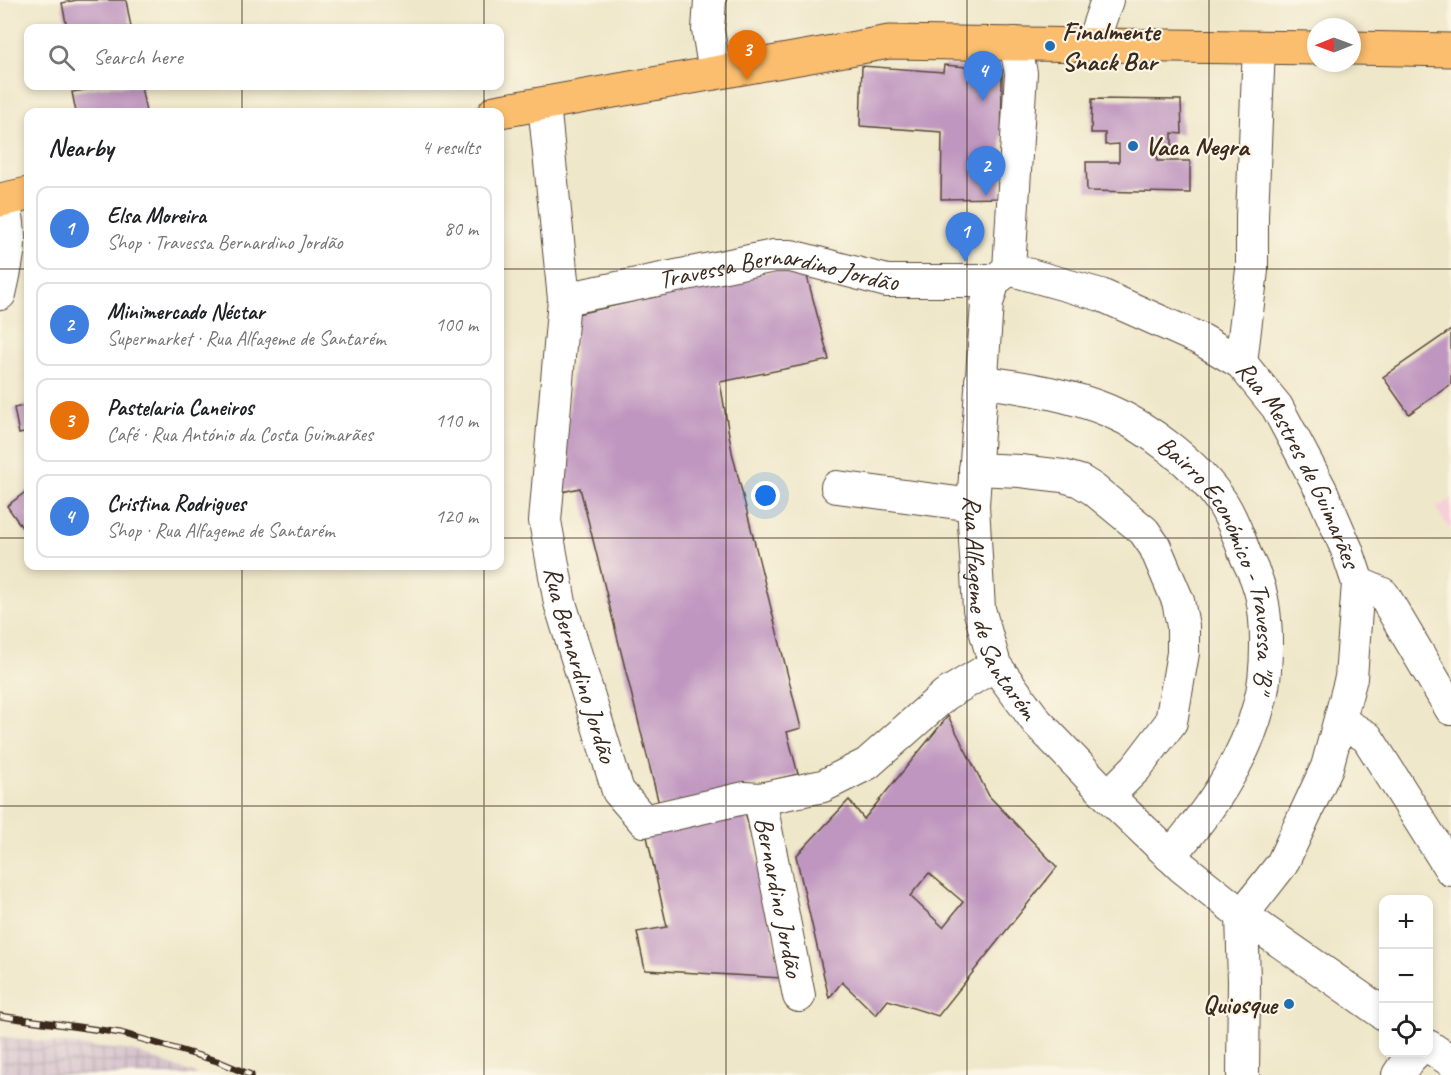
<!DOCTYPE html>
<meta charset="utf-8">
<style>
:root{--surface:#fff;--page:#f6f6f6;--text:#202124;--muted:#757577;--line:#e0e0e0;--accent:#7c3aed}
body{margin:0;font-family:Caveat,sans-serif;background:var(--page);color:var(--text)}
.controls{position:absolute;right:18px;bottom:18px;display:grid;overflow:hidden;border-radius:12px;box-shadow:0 3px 9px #0003}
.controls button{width:54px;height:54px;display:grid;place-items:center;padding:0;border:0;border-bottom:2px solid var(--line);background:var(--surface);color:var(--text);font:30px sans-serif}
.compass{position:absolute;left:1307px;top:18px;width:54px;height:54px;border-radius:50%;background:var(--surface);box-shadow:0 3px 9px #0003;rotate:269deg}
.you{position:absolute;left:766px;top:496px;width:21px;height:21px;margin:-15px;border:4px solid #fff;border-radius:50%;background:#1a73e8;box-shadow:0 0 0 9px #1a73e833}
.badge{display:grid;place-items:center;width:39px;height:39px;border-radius:50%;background:var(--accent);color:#fff;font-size:20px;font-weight:700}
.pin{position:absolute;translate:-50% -50px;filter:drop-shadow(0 2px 3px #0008)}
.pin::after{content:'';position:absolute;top:32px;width:21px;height:18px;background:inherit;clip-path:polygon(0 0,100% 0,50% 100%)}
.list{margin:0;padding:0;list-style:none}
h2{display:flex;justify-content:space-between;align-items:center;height:78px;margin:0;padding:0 24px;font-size:26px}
h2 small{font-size:20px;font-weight:400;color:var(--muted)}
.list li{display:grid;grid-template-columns:39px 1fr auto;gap:18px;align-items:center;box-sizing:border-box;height:84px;margin:0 12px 12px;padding:0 12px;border:2px solid var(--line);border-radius:12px}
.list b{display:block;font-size:22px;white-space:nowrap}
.list p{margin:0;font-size:20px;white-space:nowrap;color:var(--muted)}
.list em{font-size:20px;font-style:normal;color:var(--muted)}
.icon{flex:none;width:33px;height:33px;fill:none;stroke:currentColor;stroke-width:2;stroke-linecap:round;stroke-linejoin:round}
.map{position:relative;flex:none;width:1451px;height:1075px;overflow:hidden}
.search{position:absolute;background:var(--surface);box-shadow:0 3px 9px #0003;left:24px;top:24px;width:480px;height:66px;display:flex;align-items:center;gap:15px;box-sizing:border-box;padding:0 21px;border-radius:12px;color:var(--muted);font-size:22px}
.panel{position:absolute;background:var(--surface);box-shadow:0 3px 9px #0003;left:24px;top:108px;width:480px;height:462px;border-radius:12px}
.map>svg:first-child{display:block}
.built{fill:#f5cfd9}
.industrial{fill:url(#industrial-grid)}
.building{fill:#bf96c0;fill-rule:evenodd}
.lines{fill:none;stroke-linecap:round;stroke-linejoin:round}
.minor-casing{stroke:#564638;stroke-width:34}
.major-casing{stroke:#564638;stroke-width:35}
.minor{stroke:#fff;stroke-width:32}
.major{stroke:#fbbe6e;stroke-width:33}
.rail-casing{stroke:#3b2a1e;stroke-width:7}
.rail{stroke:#fcf5e5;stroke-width:4.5;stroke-dasharray:14;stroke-linecap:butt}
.grid{fill:none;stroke:#3b2a1e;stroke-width:1.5;stroke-opacity:0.55}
.poi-dot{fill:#1f6fb2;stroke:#fcf5e5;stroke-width:2}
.labels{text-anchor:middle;stroke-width:4.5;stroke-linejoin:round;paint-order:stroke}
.poi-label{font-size:26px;font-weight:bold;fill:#3b2a1e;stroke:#fcf5e5;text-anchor:start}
.street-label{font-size:26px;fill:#3b2a1e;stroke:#fcf5e5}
</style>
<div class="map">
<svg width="1451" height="1075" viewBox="0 0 1451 1075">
<defs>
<pattern id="industrial-grid" width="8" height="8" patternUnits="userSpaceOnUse" patternTransform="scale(1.5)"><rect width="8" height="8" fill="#d1bdcb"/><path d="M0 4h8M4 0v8" fill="none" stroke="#ab9aa4"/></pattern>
</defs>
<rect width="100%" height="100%" fill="#fcf5e5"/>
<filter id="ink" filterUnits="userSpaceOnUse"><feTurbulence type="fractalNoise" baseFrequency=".0167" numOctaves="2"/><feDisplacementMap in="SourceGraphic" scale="12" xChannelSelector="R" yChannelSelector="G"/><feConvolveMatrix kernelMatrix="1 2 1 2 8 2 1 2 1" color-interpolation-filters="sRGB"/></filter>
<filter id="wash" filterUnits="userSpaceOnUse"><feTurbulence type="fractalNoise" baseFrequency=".008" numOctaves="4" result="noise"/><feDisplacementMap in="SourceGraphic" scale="24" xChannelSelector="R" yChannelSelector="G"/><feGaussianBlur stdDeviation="1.35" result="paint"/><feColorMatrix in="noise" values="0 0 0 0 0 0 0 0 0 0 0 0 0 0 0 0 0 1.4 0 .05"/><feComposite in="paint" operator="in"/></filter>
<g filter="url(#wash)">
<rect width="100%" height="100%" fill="#efe7c9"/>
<path class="built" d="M1451,499V531L1436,509Z"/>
<path class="industrial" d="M0,1037L133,1051L198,1075H0Z"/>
<g id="blocks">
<path class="building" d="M77,0H126L131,27L121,28H67L62,3Z
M944,65L1002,70L1001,198L941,199L942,132L860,126L862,66L943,72Z
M109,86H141L146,112H76L72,92Z
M1092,99L1181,100L1182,134L1172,133V149L1158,148L1157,161H1190V193L1087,191L1086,162H1119V144L1105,145V133H1091Z
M783,268L807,276L829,360L720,382L732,452L801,728L787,732L798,774L660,808L580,488L562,492L577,314Z
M1451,330V384L1409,414L1383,377Z
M28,405V432L19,434L14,408Z
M28,490V536L7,506Z
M948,716L989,796L1057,867L938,1016L888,1000L876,1015L842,982L829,998L796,856L849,800L864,819ZM929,873L963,902L943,927L910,896Z
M744,807L767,903L782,978L645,970L637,932L667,927L646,832Z"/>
</g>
</g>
<g filter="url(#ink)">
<use href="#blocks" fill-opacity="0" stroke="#564638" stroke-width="1.5"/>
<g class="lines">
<defs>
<g id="minor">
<path d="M710,0L708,30L715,73"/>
<path id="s1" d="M1015,43L1021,73L1009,269L994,281L987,303L973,505L979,609L995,665L1037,722L1108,796L1182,867L1242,915L1384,1014"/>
<path d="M1092,44L1107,0"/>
<path id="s2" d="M544,104L564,299L545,521L560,603L618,791L644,821L744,798L760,799L823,786L867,764L945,695L995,665"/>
<path id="s3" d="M1009,269L1101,295L1202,340L1241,363L1277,407L1321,490L1347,550L1358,583L1351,678L1327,767L1282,864L1242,915L1244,982L1243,1075"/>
<path d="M0,294C9,254 13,240 4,200"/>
<path id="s4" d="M564,299L774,256H791L887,281H994"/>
<path d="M1241,363L1252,270V216L1259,47"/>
<path id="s5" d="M981,381C1025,388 1068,394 1109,411C1149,428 1197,465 1221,501C1231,516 1238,534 1244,551C1248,562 1255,573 1258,584C1269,615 1268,674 1259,705C1244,763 1208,812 1170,856"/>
<path d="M975,469L1020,471L1063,476L1080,481L1093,489L1144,531L1155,547L1178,601L1183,626V653L1171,722L1136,768L1108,796"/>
<path d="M837,487L973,505"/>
<path d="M1358,583L1383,594L1451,709"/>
<path d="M1340,721L1367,737L1451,870"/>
<path id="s6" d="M760,799L799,996"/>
<path d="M1428,1046L1451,1061"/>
<path d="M1398,1075L1408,1060L1416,1052"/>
</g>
<path id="major" d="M1352,48L1451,50
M495,112L889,42L1316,48
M0,200L28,194"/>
</defs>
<use href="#minor" class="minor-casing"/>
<use href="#major" class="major-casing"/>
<use href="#minor" class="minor"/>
<use href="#major" class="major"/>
<defs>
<path id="rail" d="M0,1016L121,1033L217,1061L251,1075"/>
</defs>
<use href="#rail" class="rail-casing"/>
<use href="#rail" class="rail"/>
</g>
</g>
<path class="grid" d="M242,0V28M484,0V28M726,0V1075M967,0V1075M1209,0V1075M242,86V112M484,86V112M0,269H28M500,269H1451M0,538H28M500,538H1451M242,566V1075M484,566V1075M0,806H1451"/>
<g class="poi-dot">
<circle cx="1050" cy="46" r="6"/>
<circle cx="1133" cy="146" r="6"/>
<circle cx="1289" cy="1004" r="6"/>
</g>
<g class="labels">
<g class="poi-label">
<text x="1062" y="40">Finalmente<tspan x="1062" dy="30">Snack Bar</tspan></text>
<text x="1145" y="155">Vaca Negra</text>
<text x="1277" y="1013" text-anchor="end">Quiosque</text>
</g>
<g class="street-label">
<text dy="9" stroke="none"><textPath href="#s4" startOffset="219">Travessa Bernardino Jordão</textPath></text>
<text dy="9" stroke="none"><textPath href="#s3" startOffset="369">Rua Mestres de Guimarães</textPath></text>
<text dy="9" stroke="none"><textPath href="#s5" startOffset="334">Bairro Económico - Travessa "B"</textPath></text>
<text dy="9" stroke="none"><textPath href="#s1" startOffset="580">Rua Alfageme de Santarém</textPath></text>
<text dy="9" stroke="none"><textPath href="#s2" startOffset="567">Rua Bernardino Jordão</textPath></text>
<text dy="9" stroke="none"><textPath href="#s6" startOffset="100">Bernardino Jordão</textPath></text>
</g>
</g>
</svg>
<div class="controls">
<button>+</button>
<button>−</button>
<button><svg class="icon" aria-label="locate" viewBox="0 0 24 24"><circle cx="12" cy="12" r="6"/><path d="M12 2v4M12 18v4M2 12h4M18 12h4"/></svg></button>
</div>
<svg class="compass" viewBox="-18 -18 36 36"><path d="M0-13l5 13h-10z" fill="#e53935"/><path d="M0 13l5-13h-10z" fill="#757577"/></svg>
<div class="you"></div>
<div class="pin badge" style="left:965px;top:262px;background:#3f7fe0">1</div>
<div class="pin badge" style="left:986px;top:196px;background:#3f7fe0">2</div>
<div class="pin badge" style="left:747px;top:80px;background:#e8710a">3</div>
<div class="pin badge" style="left:983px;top:101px;background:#3f7fe0">4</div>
<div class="search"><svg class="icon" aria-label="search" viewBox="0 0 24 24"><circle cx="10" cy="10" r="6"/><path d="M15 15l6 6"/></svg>Search here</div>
<section class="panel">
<h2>Nearby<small>4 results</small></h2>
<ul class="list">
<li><span class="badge" style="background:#3f7fe0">1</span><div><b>Elsa Moreira</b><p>Shop · Travessa Bernardino Jordão</p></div><em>80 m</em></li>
<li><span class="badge" style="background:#3f7fe0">2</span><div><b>Minimercado Néctar</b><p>Supermarket · Rua Alfageme de Santarém</p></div><em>100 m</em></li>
<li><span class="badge" style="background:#e8710a">3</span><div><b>Pastelaria Caneiros</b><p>Café · Rua António da Costa Guimarães</p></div><em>110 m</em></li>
<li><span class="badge" style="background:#3f7fe0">4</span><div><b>Cristina Rodrigues</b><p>Shop · Rua Alfageme de Santarém</p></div><em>120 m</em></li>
</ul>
</section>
</div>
